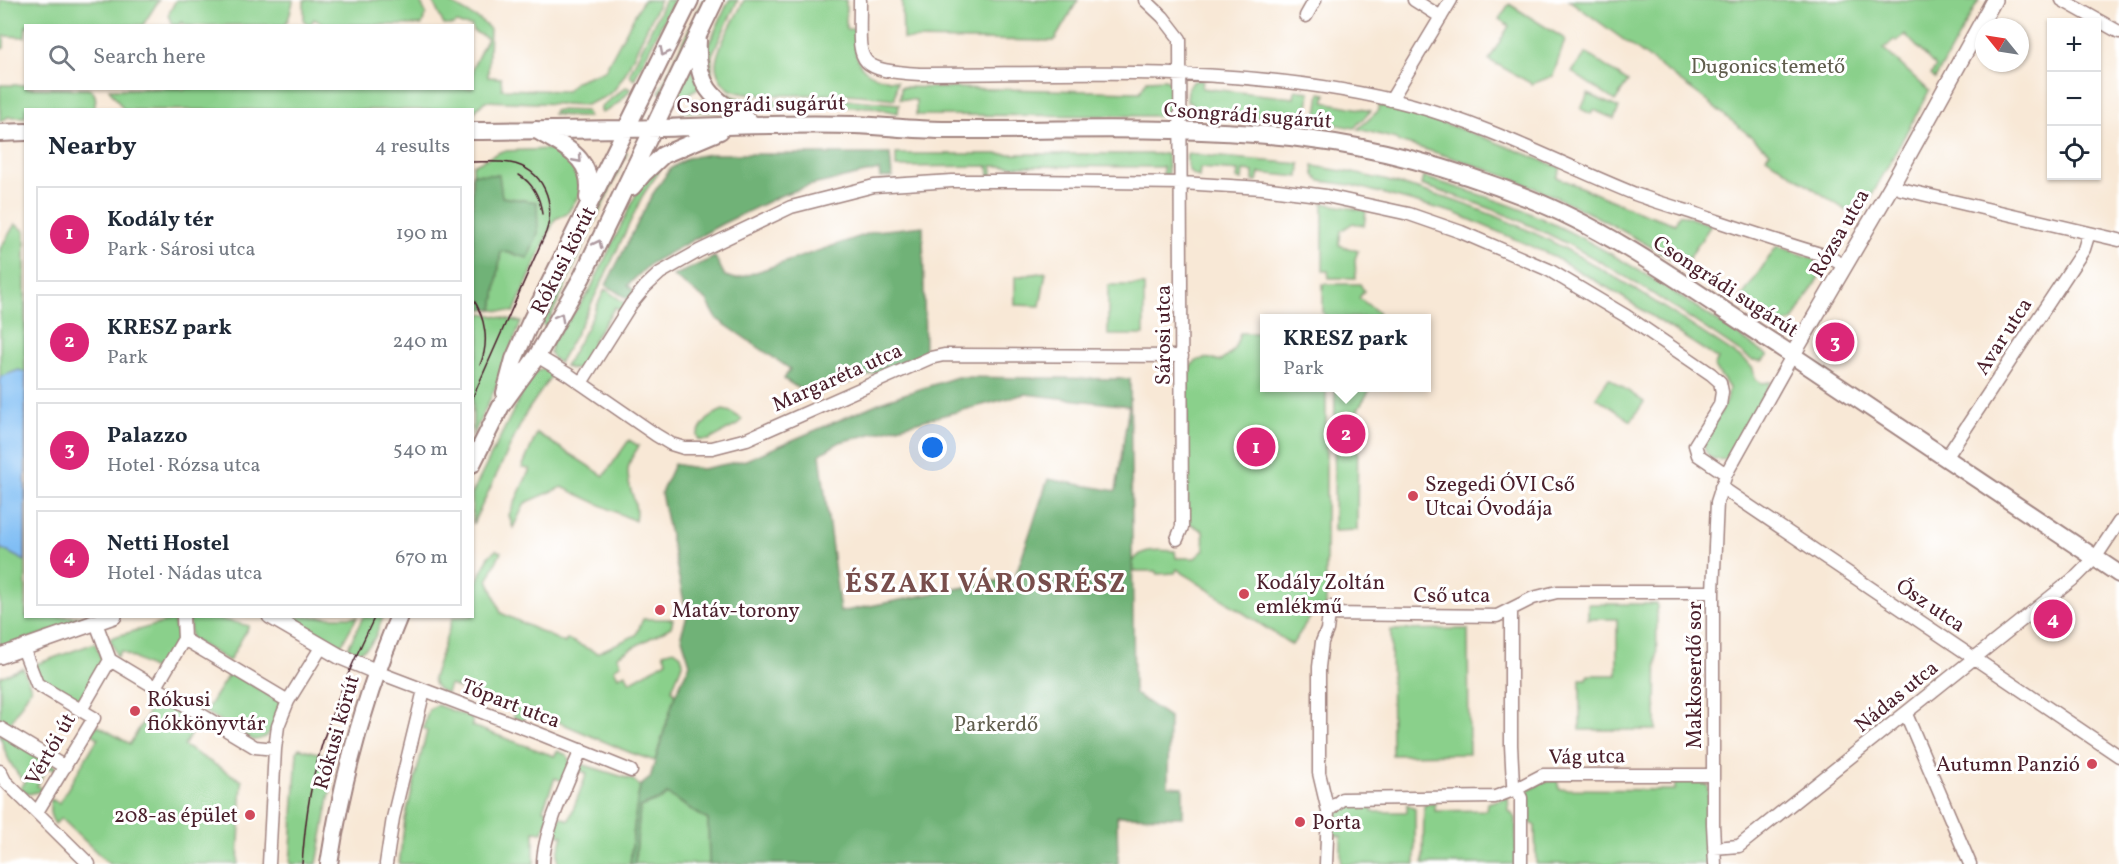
<!DOCTYPE html>
<meta charset="utf-8">
<style>
:root{--surface:#fff;--page:#f2f2f3;--text:#1f2937;--muted:#747a83;--line:#e0e1e3;--accent:#db2777}
body{margin:0;font-family:Vollkorn,serif;background:var(--page);color:var(--text)}
.controls{position:absolute;right:18px;top:18px;display:grid;overflow:hidden;border-radius:0px;box-shadow:0 2px 4px #0004}
.controls button{width:54px;height:54px;display:grid;place-items:center;padding:0;border:0;border-bottom:2px solid var(--line);background:var(--surface);color:var(--text);font:30px sans-serif}
.compass{position:absolute;left:1975px;top:18px;width:54px;height:54px;border-radius:50%;background:var(--surface);box-shadow:0 2px 4px #0004;rotate:300deg}
.you{position:absolute;left:933px;top:448px;width:21px;height:21px;margin:-15px;border:4px solid #fff;border-radius:50%;background:#1a73e8;box-shadow:0 0 0 9px #1a73e833}
.badge{display:grid;place-items:center;width:39px;height:39px;border-radius:50%;background:var(--accent);color:#fff;font-size:20px;font-weight:700}
.pin{position:absolute;translate:-50% -50%;border:3px solid #fff;box-shadow:0 2px 6px #0006}
.popup{position:absolute;left:1260px;top:314px;width:171px;height:78px;box-sizing:border-box;display:grid;place-content:center;border-radius:0px;background:var(--surface);filter:drop-shadow(0 2px 4px #0005);font-size:20px;white-space:nowrap;color:var(--muted)}
.popup b{font-size:22px;color:var(--text)}
.popup::after{content:'';position:absolute;left:50%;top:100%;margin-left:-12px;border:12px solid transparent;border-top-color:var(--surface)}
.list{margin:0;padding:0;list-style:none}
h2{display:flex;justify-content:space-between;align-items:center;height:78px;margin:0;padding:0 24px;font-size:26px}
h2 small{font-size:20px;font-weight:400;color:var(--muted)}
.list li{display:grid;grid-template-columns:39px 1fr auto;gap:18px;align-items:center;box-sizing:border-box;height:96px;margin:0 12px 12px;padding:0 12px;border:2px solid var(--line);border-radius:0px}
.list b{display:block;font-size:22px;white-space:nowrap}
.list p{margin:0;font-size:20px;white-space:nowrap;color:var(--muted)}
.list em{font-size:20px;font-style:normal;color:var(--muted)}
.icon{flex:none;width:33px;height:33px;fill:none;stroke:currentColor;stroke-width:2;stroke-linecap:round;stroke-linejoin:round}
.map{position:relative;flex:none;width:2119px;height:864px;overflow:hidden}
.search{position:absolute;background:var(--surface);box-shadow:0 2px 4px #0004;left:24px;top:24px;width:450px;height:66px;display:flex;align-items:center;gap:15px;box-sizing:border-box;padding:0 21px;border-radius:0px;color:var(--muted);font-size:22px}
.panel{position:absolute;background:var(--surface);box-shadow:0 2px 4px #0004;left:24px;top:108px;width:450px;height:510px;border-radius:0px}
.map>svg:first-child{display:block}
.green{fill:#8ad08b;stroke:#6a785b;stroke-width:1.5}
.forest{fill:#6fb277;stroke:#5c6851;stroke-width:1.5;fill-rule:evenodd}
.water{fill:#80bef4;stroke:#656e90;stroke-width:1.5}
.lines{fill:none;stroke-linecap:round;stroke-linejoin:round}
.minor-casing{stroke:#a18480;stroke-width:15}
.tertiary-casing{stroke:#a18480;stroke-width:18}
.secondary-casing{stroke:#a18480;stroke-width:20}
.minor{stroke:#fff;stroke-width:12}
.tertiary{stroke:#fff;stroke-width:15}
.secondary{stroke:#fff;stroke-width:16}
.tram{stroke:#4a1f2b;stroke-width:1.5}
.oneway{stroke:#ae9aa0}
.poi-dot{fill:#d1495b;stroke:#fff;stroke-width:2}
.labels{text-anchor:middle;stroke-width:6;stroke-linejoin:round;paint-order:stroke}
.park-label{font-size:21px;fill:#605d4d;stroke:#fff}
.street-label{font-size:21px;fill:#4a1f2b;stroke:#fff}
.poi-label{font-size:21px;fill:#4a1f2b;stroke:#fff;text-anchor:start}
.district-label{font-size:27px;font-weight:bold;letter-spacing:1.5px;fill:#784e4c;stroke:#fff}
</style>
<div class="map">
<svg width="2119" height="864" viewBox="0 0 2119 864">
<rect width="100%" height="100%" fill="#fff"/>
<filter id="ink" filterUnits="userSpaceOnUse"><feTurbulence type="fractalNoise" baseFrequency=".0167" numOctaves="2"/><feDisplacementMap in="SourceGraphic" scale="12" xChannelSelector="R" yChannelSelector="G"/><feConvolveMatrix kernelMatrix="1 2 1 2 8 2 1 2 1" color-interpolation-filters="sRGB"/></filter>
<filter id="wash" filterUnits="userSpaceOnUse"><feTurbulence type="fractalNoise" baseFrequency=".008" numOctaves="4" result="noise"/><feDisplacementMap in="SourceGraphic" scale="24" xChannelSelector="R" yChannelSelector="G"/><feGaussianBlur stdDeviation="1.35" result="paint"/><feColorMatrix in="noise" values="0 0 0 0 0 0 0 0 0 0 0 0 0 0 0 0 0 1.4 0 .05"/><feComposite in="paint" operator="in"/></filter>
<g filter="url(#wash)">
<rect width="100%" height="100%" fill="#f8e8d6"/>
<path class="green" d="M0,0H159L143,25L26,26L25,37L4,36V48L0,49Z
M176,0H293V2L288,20L284,25L188,26L181,22L179,25H172L168,15Z
M304,0H419L426,13L422,25H326L314,19L310,25L304,21Z
M432,0H451L450,3L480,20L490,29L488,77L501,78L502,89L566,91L576,81L605,70L643,0H660L625,74L615,89L605,97L586,105L485,101L473,113L472,110H124L109,89L181,88L184,90L186,88H472L473,67L487,38L473,31L472,26L462,25L457,23L454,25H444Z
M665,0H674L634,80L631,77L630,73Z
M703,0H708L663,93L659,92Z
M729,0H738L712,55V77L708,83L705,53Z
M744,0H846V29H854C855,65 859,76 897,81L895,99C879,97 862,95 845,94C820,94 750,99 731,90C722,85 715,73 716,63C718,44 736,18 744,0Z
M902,0H1078L1054,41L903,39Z
M1569,0H1979L1935,79L1931,75L1936,67L1905,34L1897,42L1894,40L1884,49L1929,91L1859,219L1766,157L1770,152L1702,97Z
M1509,4L1565,39L1553,76L1532,84L1489,60L1509,26L1499,19Z
M1586,53L1628,82L1615,101L1572,72Z
M691,67L700,87L677,100L675,99Z
M1165,79L1171,83L1176,89L1174,108L1165,116L916,115V100L900,99L901,87L1140,92L1147,80Z
M1203,80L1202,88L1294,98L1295,90L1310,92L1306,122L1202,113L1194,108L1191,103L1187,102L1188,88L1194,81Z
M0,85H25L26,88L89,89C97,93 97,102 93,109L26,110L25,117H8L0,122Z
M626,87L631,89C623,99 614,109 601,113V107L604,104Z
M719,91L746,100H853L899,104L898,113L871,107L743,106L732,103Z
M1320,93L1326,94L1324,102L1371,111L1354,128L1316,121Z
M1588,94L1619,108L1614,119L1594,110L1591,114L1581,109Z
M707,97L721,111L718,112H683Z
M1379,105C1442,119 1501,144 1561,168L1557,177L1632,209L1675,224L1679,214L1711,225L1688,260H1674C1646,245 1618,227 1589,213C1528,182 1465,160 1399,142L1396,139L1358,129L1377,112Z
M558,110L586,111L589,117H576L553,114L554,111Z
M552,149C577,155 575,165 584,187L567,214L555,219L514,312L493,310L501,251L502,197L473,174V165L502,151Z
M625,152L627,153L546,327L541,323L622,154Z
M896,154H1167L1168,175L1163,176V167L996,166H992V176H989L988,166L896,167Z
M1187,154L1300,164L1299,177L1259,173L1257,181H1253V172L1243,171L1242,180L1237,179L1238,171L1200,168L1199,177C1187,174 1186,165 1187,154Z
M662,166C657,177 648,186 642,197C615,253 591,310 559,363L553,358L550,352L552,342L589,292L643,180Z
M1313,166C1402,179 1502,212 1580,257C1638,289 1692,326 1747,362L1753,369L1755,379L1762,383L1771,382L1729,458C1714,463 1703,457 1704,441L1727,401L1729,388L1714,366L1718,359L1613,291L1551,255L1455,213L1351,185L1320,181L1314,175Z
M1423,177C1458,188 1494,198 1527,212C1613,249 1692,303 1768,356L1762,361L1752,360C1668,303 1582,243 1486,207C1464,198 1442,192 1421,185Z
M1323,203L1366,211L1364,226L1353,223L1341,231L1339,245L1358,251L1355,259L1356,278H1329L1328,271H1323Z
M15,224L25,231L26,616L95,617L0,648V249Z
M1777,246L1827,263L1793,321L1782,324L1741,298Z
M1046,272L1040,306L1015,305V277Z
M1323,284H1360L1364,291L1359,298L1379,313L1375,318H1326L1323,312Z
M1108,285H1144V335H1108Z
M605,289L626,304L621,311L615,307L592,342L598,346C589,359 582,377 565,366L586,329Z
M483,313L521,322L498,382L473,436L472,367L478,349L479,340L477,320L478,316Z
M1240,333H1265V388H1326V611L1317,607L1292,645L1177,569L1175,573L1158,574L1156,571H1133V562C1141,547 1160,550 1175,551L1176,558H1195L1204,550L1203,531L1186,521L1187,373C1193,358 1206,356 1220,361C1233,355 1236,347 1240,333Z
M545,368L554,372L526,413L473,524L472,494L532,373Z
M1609,378L1644,402L1631,421L1596,397Z
M1335,388H1371L1358,409L1357,530L1334,531Z
M723,410L731,412L742,419L739,424L709,440H699L697,435C704,422 710,415 723,410Z
M537,433L604,476L629,440L639,446C634,454 627,463 628,473C628,492 639,501 635,521L562,487L525,503L513,528L509,515L530,469L522,468Z
M496,550L501,552L488,579L501,613L565,643L567,639L597,653L636,635L643,619H673L671,627L617,656L621,664L614,669L618,677L625,673L630,682L667,661L663,653L674,650L681,655L683,662L672,689L675,695L655,761L631,753L528,709L523,721L513,717L516,709L450,685L447,693C439,690 434,688 433,678L453,617L472,616L473,590L489,556Z
M1588,604H1657L1656,730H1580V679H1587L1588,675H1617V619H1588Z
M189,617C211,617 228,620 249,626L229,661L191,639Z
M283,617H357L339,649Z
M363,617H383C375,637 373,654 346,652Z
M173,620L178,639L159,672L121,651L117,657L110,638Z
M1468,629L1469,754L1392,755L1391,630Z
M95,643L103,663L79,702L39,679L34,665Z
M23,668L31,688L8,727L0,723V677Z
M230,672L282,703C276,718 273,741 253,740L205,712Z
M158,696L199,720L184,746L242,781L238,864H109L61,818L55,824C49,815 49,810 51,799L59,803L98,738L91,733L97,725L130,744Z
M437,705L472,718V726L554,756L558,751L567,755L570,762L563,781L555,778L543,809L550,812L543,832L534,831V864H399L405,819L427,731L423,728L429,709Z
M0,733L56,767V771L48,767L37,786L45,790L29,794L20,789L25,782C12,770 3,750 0,733Z
M299,748L333,757L332,782L317,864H290L297,751Z
M581,764L633,780L640,786L636,809L630,864H558V852L563,836L554,833L560,817L569,820L587,773L578,770Z
M1557,780L1559,789L1675,790V780L1703,781L1708,787L1709,864H1536L1535,826L1525,818L1528,791L1541,783Z
M667,794L708,820L709,864H635L640,807L661,799Z
M1508,797L1509,811L1516,818V864H1423L1424,805L1435,803V811L1486,810L1487,803Z
M1345,804H1371L1372,812H1407V804L1415,809V864H1341V836L1332,835L1333,815Z"/>
<path class="forest" d="M709,154H890L892,177L880,178L879,170L808,186L782,195L722,224L651,263L628,285L634,291L629,300L606,285L652,195L670,169L687,158Z
M472,174L499,175L502,197L537,202L538,233L528,258L501,251L493,310L473,308Z
M923,226L925,355L822,392L816,400L784,379L790,369L717,319L707,301L673,276L715,257L725,276L736,279L876,231Z
M957,377L1130,379L1134,693L1169,717L1168,786L1183,787V817L1117,816L1118,864H709L708,820L667,794L661,799L640,807L635,864H630L636,809L640,786L650,778L675,695L690,664L681,635L687,616L661,493L674,464L702,469L746,460L886,400ZM1025,394L1129,406L1116,491L1048,479L1015,577L840,612L820,454L840,442Z"/>
<path class="water" d="M19,370L26,373L25,561L0,548V377Z"/>
</g>
<g filter="url(#ink)">
<g class="lines">
<defs>
<path id="minor" d="M860,0C860,62 852,70 920,74C1084,74 1252,63 1412,105C1489,126 1561,164 1635,194C1654,201 1674,207 1693,213C1738,228 1782,243 1827,256L1845,266
M1145,0L1163,17L1180,39L1182,527L1177,539
M1414,0L1441,17
M2062,0L2119,32
M1306,16L1315,0
M1391,100L1451,0
M1892,185L1901,189L2119,240
M537,356L569,375L656,435L671,444L684,448H712L747,439L930,358L944,355L1182,356
M581,383L631,304L645,287L660,273L699,251L791,207L874,186L952,181H1029L1182,183L1262,188L1326,196L1409,214L1461,232L1549,270L1626,316L1711,374L1720,382L1722,392L1720,405L1695,445L1698,455L1726,474
M1946,458L2084,249L2089,233
M1721,487L2119,756
M1511,611V745L1513,784L1521,798V864
M1329,614L1497,616L1533,598L1557,592H1713
M183,616L184,639L288,701
M96,623L110,660L255,747L275,749
M23,648L37,684L94,718L37,812
M377,672L545,736L631,771
M156,687L184,639
M81,710L110,660
M1906,714L1970,864
M0,728L65,767
M0,771L5,781L89,864
M1328,811L1342,799L1495,797L1516,789L1543,775H1713
M1714,848L1739,846L2077,576L2095,558L2119,522
M269,864L275,749L278,726L288,701L322,646
M386,864L393,818L424,690
M543,864C543,833 568,781 581,750
M1326,864L1328,811L1319,773V667L1322,642L1327,630L1330,607
M1715,864L1713,824V592L1717,502L1726,474L1792,356"/>
<path id="tertiary" d="M1792,356L1892,185L1994,0
M270,616L339,656L377,672
M0,656L114,616"/>
<path id="secondary" d="M698,40C695,91 716,100 754,125
M536,130C566,148 595,158 588,198
M472,131C535,130 597,130 659,128C724,126 789,123 854,125C883,126 913,130 943,130C1064,131 1185,124 1306,139C1382,148 1457,170 1528,198C1619,234 1698,295 1780,347C1893,422 2006,498 2119,574
M0,133L26,132
M632,187L643,174L663,155L720,131
M505,393L514,359L530,323L690,0
M472,464L501,406L537,356L582,277L715,0
M329,864C342,780 365,695 399,616"/>
</defs>
<use href="#minor" class="minor-casing"/>
<use href="#tertiary" class="tertiary-casing"/>
<use href="#secondary" class="secondary-casing"/>
<use href="#minor" class="minor"/>
<use href="#tertiary" class="tertiary"/>
<use href="#secondary" class="secondary"/>
<path class="tram" d="M472,162C485,162 498,161 510,163C544,169 556,203 546,232L472,399
M519,175C534,184 540,197 542,214
M472,297C485,317 490,342 480,365
M302,864C304,839 306,815 311,790C322,729 348,672 375,616"/>
</g>
<defs><path id="oneway-chevron" d="M-2-3.5L2.5 0L-2 3.5" fill="none" stroke-width="1.6" stroke-linecap="round" stroke-linejoin="round" transform="scale(1.5)"/></defs>
<g class="oneway">
<use href="#oneway-chevron" transform="translate(664 52) rotate(117)"/>
<use href="#oneway-chevron" transform="translate(578 159) rotate(48)"/>
<use href="#oneway-chevron" transform="translate(598 244) rotate(-64)"/>
<use href="#oneway-chevron" transform="translate(560 317) rotate(-61)"/>
</g>
</g>
<g class="poi-dot">
<circle cx="1413" cy="496" r="6"/>
<circle cx="1244" cy="594" r="6"/>
<circle cx="660" cy="610" r="6"/>
<circle cx="135" cy="711" r="6"/>
<circle cx="2092" cy="764" r="6"/>
<circle cx="250" cy="815" r="6"/>
<circle cx="1300" cy="822" r="6"/>
</g>
<g class="labels">
<g class="park-label">
<text x="1768" y="73">Dugonics temető</text>
<text x="996" y="731">Parkerdő</text>
</g>
<g class="street-label">
<text transform="translate(761 104) rotate(-1)" y="7">Csongrádi sugárút</text>
<text transform="translate(1248 115) rotate(4)" y="7">Csongrádi sugárút</text>
<text transform="translate(1839 233) rotate(-60)" y="7">Rózsa utca</text>
<text transform="translate(563 260) rotate(-63)" y="7">Rókusi körút</text>
<text transform="translate(1726 286) rotate(33)" y="7">Csongrádi sugárút</text>
<text transform="translate(1163 335) rotate(-90)" y="7">Sárosi utca</text>
<text transform="translate(2003 336) rotate(-57)" y="7">Avar utca</text>
<text transform="translate(837 377) rotate(-24)" y="7">Margaréta utca</text>
<text x="1452" y="602">Cső utca</text>
<text transform="translate(1931 605) rotate(34)" y="7">Ősz utca</text>
<text transform="translate(1694 675) rotate(-90)" y="7">Makkoserdő sor</text>
<text transform="translate(1896 696) rotate(-39)" y="7">Nádas utca</text>
<text transform="translate(511 703) rotate(21)" y="7">Tópart utca</text>
<text transform="translate(336 732) rotate(-74)" y="7">Rókusi körút</text>
<text transform="translate(50 749) rotate(-60)" y="7">Vértói út</text>
<text transform="translate(1587 756) rotate(-1)" y="7">Vág utca</text>
</g>
<g class="poi-label">
<text x="1425" y="491">Szegedi ÓVI Cső<tspan x="1425" dy="24">Utcai Óvodája</tspan></text>
<text x="1256" y="589">Kodály Zoltán<tspan x="1256" dy="24">emlékmű</tspan></text>
<text x="672" y="617">Matáv-torony</text>
<text x="147" y="706">Rókusi<tspan x="147" dy="24">fiókkönyvtár</tspan></text>
<text x="2080" y="771" text-anchor="end">Autumn Panzió</text>
<text x="238" y="822" text-anchor="end">208-as épület</text>
<text x="1312" y="829">Porta</text>
</g>
<g class="district-label">
<text x="986" y="592">ÉSZAKI VÁROSRÉSZ</text>
</g>
</g>
</svg>
<div class="controls">
<button>+</button>
<button>−</button>
<button><svg class="icon" aria-label="locate" viewBox="0 0 24 24"><circle cx="12" cy="12" r="6"/><path d="M12 2v4M12 18v4M2 12h4M18 12h4"/></svg></button>
</div>
<svg class="compass" viewBox="-18 -18 36 36"><path d="M0-13l5 13h-10z" fill="#e53935"/><path d="M0 13l5-13h-10z" fill="#747a83"/></svg>
<div class="you"></div>
<div class="pin badge" style="left:1256px;top:447px">1</div>
<div class="pin badge" style="left:1346px;top:434px">2</div>
<div class="popup"><b>KRESZ park</b>Park</div>
<div class="pin badge" style="left:1835px;top:342px">3</div>
<div class="pin badge" style="left:2053px;top:619px">4</div>
<div class="search"><svg class="icon" aria-label="search" viewBox="0 0 24 24"><circle cx="10" cy="10" r="6"/><path d="M15 15l6 6"/></svg>Search here</div>
<section class="panel">
<h2>Nearby<small>4 results</small></h2>
<ul class="list">
<li><span class="badge">1</span><div><b>Kodály tér</b><p>Park · Sárosi utca</p></div><em>190 m</em></li>
<li><span class="badge">2</span><div><b>KRESZ park</b><p>Park</p></div><em>240 m</em></li>
<li><span class="badge">3</span><div><b>Palazzo</b><p>Hotel · Rózsa utca</p></div><em>540 m</em></li>
<li><span class="badge">4</span><div><b>Netti Hostel</b><p>Hotel · Nádas utca</p></div><em>670 m</em></li>
</ul>
</section>
</div>
